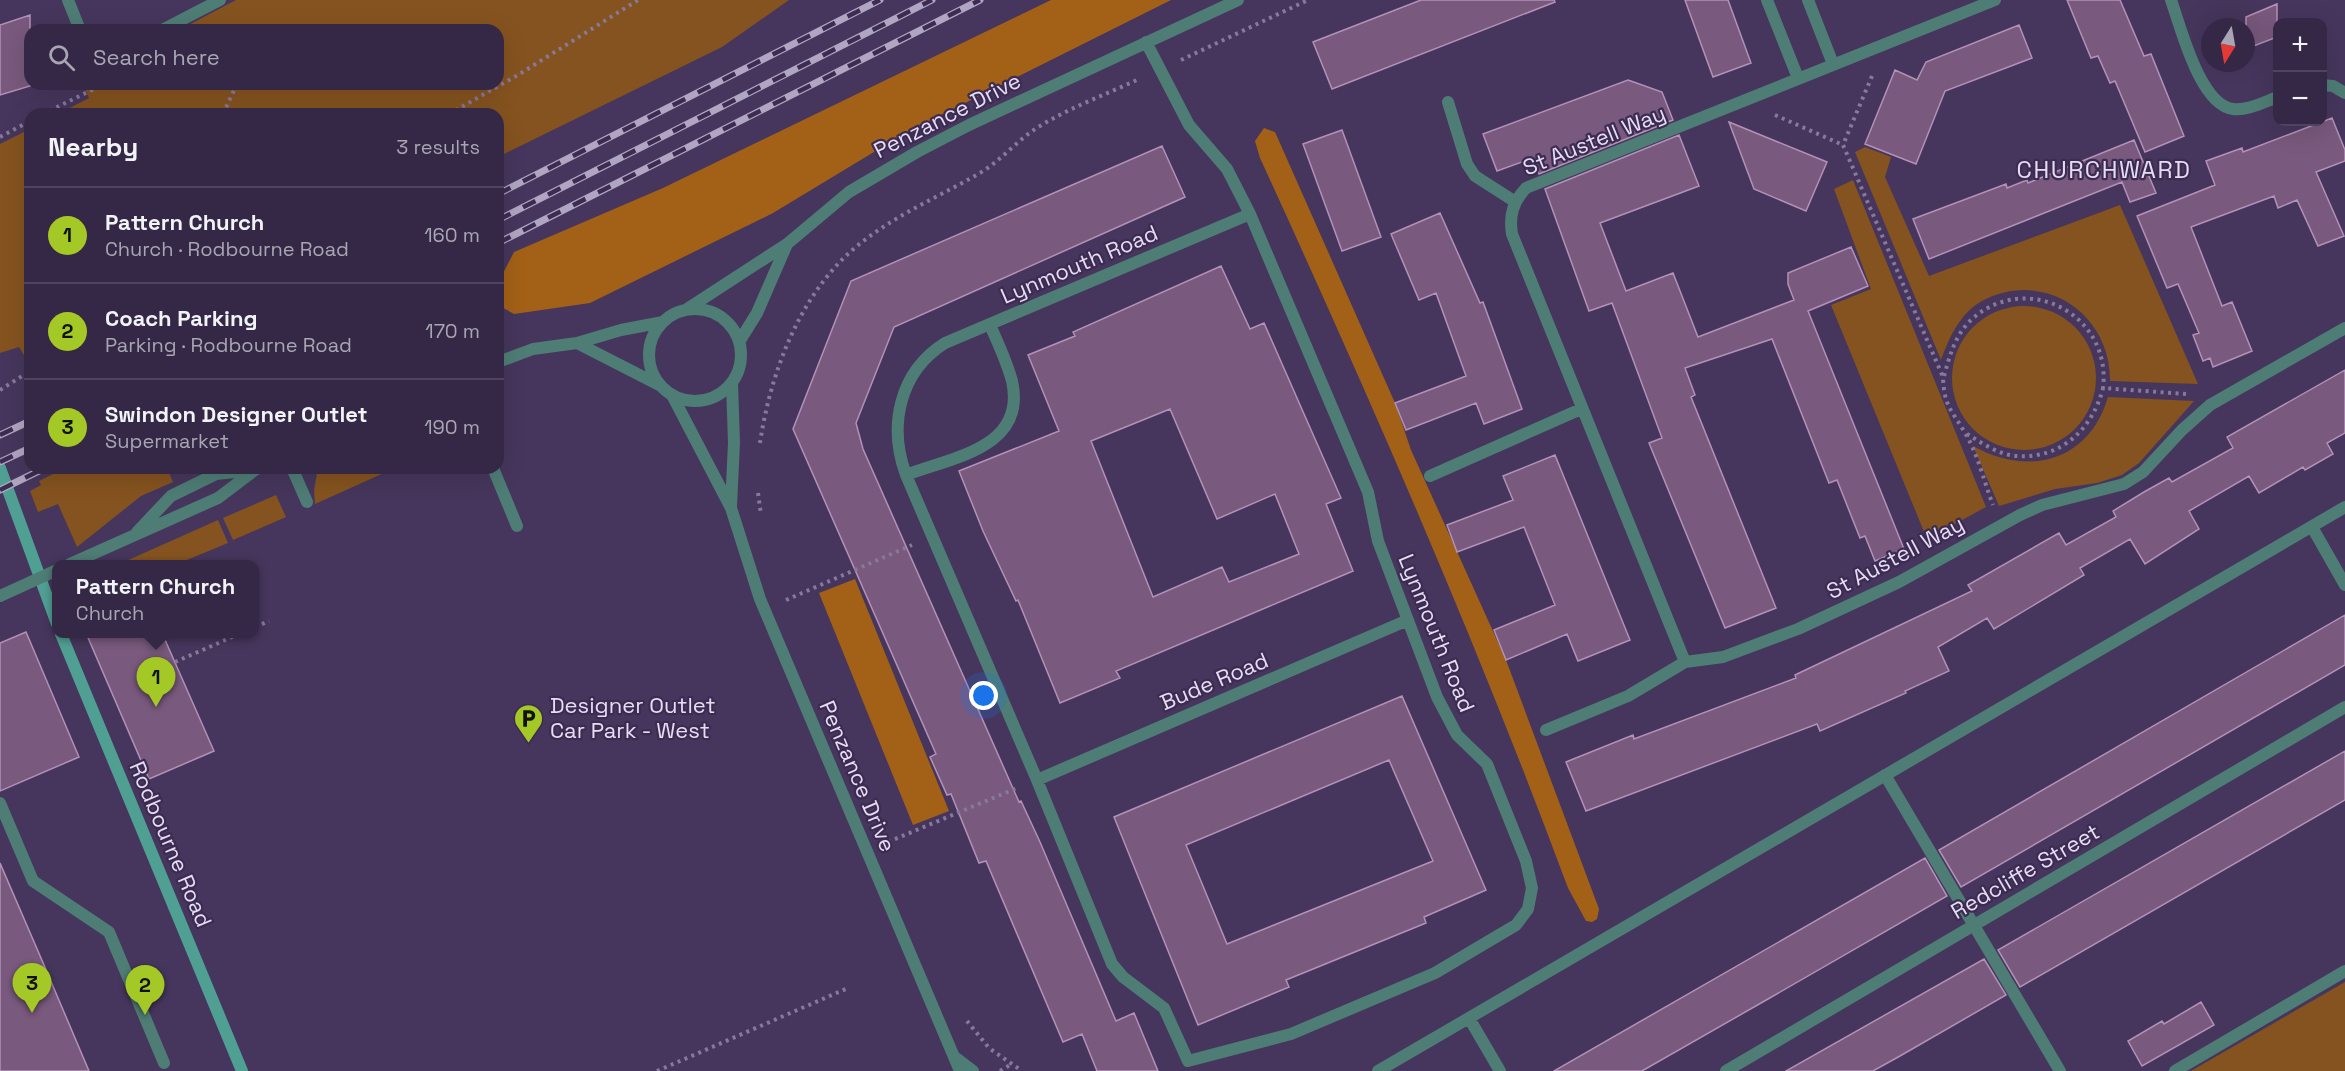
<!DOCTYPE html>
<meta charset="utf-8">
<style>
:root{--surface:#342846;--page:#3f3451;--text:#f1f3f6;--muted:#a9a6b3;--line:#4e445f;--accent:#a4c825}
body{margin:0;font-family:"Space Grotesk",sans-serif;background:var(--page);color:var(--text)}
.controls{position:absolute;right:18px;top:18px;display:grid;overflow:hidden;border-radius:12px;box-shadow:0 6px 24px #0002}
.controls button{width:54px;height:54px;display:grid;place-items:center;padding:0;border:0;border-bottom:2px solid var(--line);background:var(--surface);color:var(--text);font:30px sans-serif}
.compass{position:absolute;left:2201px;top:18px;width:54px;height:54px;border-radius:50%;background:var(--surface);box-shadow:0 6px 24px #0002;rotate:191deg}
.you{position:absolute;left:984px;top:696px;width:21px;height:21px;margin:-15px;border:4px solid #fff;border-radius:50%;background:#1a73e8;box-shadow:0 0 0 9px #1a73e833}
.badge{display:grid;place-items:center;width:39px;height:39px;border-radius:50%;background:var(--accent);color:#111;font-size:20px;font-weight:700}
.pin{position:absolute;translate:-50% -50px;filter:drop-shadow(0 2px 3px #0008)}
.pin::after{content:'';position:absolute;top:32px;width:21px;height:18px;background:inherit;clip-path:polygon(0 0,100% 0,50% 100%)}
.popup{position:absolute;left:52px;top:560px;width:207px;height:78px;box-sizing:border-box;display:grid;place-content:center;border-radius:12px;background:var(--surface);filter:drop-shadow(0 2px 4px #0005);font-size:20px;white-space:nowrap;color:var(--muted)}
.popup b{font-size:22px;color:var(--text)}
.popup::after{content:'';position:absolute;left:50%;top:100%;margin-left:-12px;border:12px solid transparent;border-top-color:var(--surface)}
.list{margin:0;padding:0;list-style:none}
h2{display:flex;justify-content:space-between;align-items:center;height:78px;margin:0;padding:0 24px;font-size:26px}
h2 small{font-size:20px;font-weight:400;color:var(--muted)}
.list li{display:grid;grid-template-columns:39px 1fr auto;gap:18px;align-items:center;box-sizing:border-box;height:96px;padding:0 24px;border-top:2px solid var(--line)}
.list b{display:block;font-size:22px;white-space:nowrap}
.list p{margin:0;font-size:20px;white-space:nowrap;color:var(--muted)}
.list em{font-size:20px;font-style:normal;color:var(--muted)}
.icon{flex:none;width:33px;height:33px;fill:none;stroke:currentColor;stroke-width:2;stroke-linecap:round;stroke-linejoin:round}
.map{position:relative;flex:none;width:2345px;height:1071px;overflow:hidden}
.search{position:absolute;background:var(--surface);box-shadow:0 6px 24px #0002;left:24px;top:24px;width:480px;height:66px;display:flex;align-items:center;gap:15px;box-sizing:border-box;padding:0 21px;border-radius:18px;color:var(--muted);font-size:22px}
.panel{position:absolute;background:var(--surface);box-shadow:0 6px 24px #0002;left:24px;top:108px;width:480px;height:366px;border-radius:18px}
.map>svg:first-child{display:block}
.green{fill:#85531f}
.forest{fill:#a36117}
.building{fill:#79597d;stroke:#b391b8;stroke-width:1.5;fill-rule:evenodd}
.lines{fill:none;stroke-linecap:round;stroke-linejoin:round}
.path{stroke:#86799a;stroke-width:4;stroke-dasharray:3 4.5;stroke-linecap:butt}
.lane{stroke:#4e7d75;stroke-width:12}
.street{stroke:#4e7d75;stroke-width:12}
.secondary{stroke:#509f93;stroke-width:12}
.rail-casing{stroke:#b0a5c2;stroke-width:7}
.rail{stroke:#3c2c52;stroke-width:4.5;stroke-dasharray:14;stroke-linecap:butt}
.lane-bridge{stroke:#4e7d75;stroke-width:12}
.labels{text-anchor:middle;stroke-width:4.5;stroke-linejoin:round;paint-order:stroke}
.street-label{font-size:22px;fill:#e6ddf5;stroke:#3c2c52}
.poi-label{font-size:22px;fill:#e6ddf5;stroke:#3c2c52;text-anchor:start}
.neighbourhood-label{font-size:24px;letter-spacing:1.5px;fill:#e6ddf5;stroke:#3c2c52}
</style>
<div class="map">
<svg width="2345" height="1071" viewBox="0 0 2345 1071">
<rect width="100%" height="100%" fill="#46365d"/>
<path class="green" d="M236,0H789L722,47L498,157V114H58L89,98L83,84H498V30H179Z
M30,129V365L19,347L0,353V144Z
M1865,147L1891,157L1885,177L1929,276L2120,205L2198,384L2110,381C2111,314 2044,268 1982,301C1960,313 1949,338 1941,360L1855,152Z
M1853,180L1986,507L1927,539L1831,305L1871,289L1834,189Z
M1952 378a72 72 0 1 1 144 0a72 72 0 1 1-144 0Z
M2108,397L2194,401L2139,463L2122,475L2097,483L2055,489L1999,506L1973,446C2028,477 2089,462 2108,397Z
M65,468H167L173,482L141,496L77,547L58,504L38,512L30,491L41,485L39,481Z
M318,468H395L315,504L314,490Z
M276,495L286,517L233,540L223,518Z
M218,520L228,543L177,564H127L126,561Z
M2345,982V1071H2191Z"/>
<path class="forest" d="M1051,0H1171L907,132L773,213L590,303L514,314L498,305V283L514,252L663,188Z
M1264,128L1275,132L1395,403L1411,450L1506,660L1599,909L1597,919L1592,922L1586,921L1568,888C1476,640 1370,398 1260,158L1255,141Z
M855,579L949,811L913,825L819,593Z"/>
<path class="building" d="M1421,0H1554L1555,2L1332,89L1313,42Z
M1685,0H1728L1751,63L1713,77Z
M2067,0H2120L2144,56L2151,54L2184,136L2145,152L2115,81L2110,83L2098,56L2091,58Z
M2277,4V37L2246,49V17Z
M30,15V86L0,95V25Z
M2019,25L2032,58L1945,91L1916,164L1865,144L1895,70L1917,80L1926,62Z
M1628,80L1662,92L1673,120L1539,174L1533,158L1497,171L1483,134Z
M2332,118L2345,150V161L2316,172L2344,236L2318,246L2297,200L2278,208L2274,196L2191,227L2222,306L2232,302L2252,351L2213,367L2210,358L2203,361L2193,335L2199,333L2178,284L2167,288L2137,216L2215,185L2206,161L2242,148L2243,152Z
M1729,122L1827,162L1806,211L1754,189Z
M1342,130L1381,237L1342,251L1303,144Z
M1679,135L1699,186L1600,223L1626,291L1673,273L1698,337L1794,300L1788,284V273L1851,247L1868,286L1808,311L1904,549L1875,561L1865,536L1860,538L1837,480L1829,483L1772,339L1685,368L1695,395L1691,397L1776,608L1725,628L1649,443L1662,438L1612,303L1589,311L1545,189Z
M2134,140L2156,193L2130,202L2122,182L1929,259L1913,219L2006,184L2007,188L2027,180L2028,183Z
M1162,146L1185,197L894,327L856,423L863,449L1019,802L1021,801L1040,842L1116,1021L1134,1013L1158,1071H1097L1082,1034L1063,1042L986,861L979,863L951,794L947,795L930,757L936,754L793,429L851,281Z
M1440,213L1480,303L1483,302L1522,409L1484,424L1476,403L1406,430L1395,403L1466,376L1436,293L1419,300L1391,234Z
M1221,266L1250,329L1264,323L1341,498L1326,504L1353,571L1116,671L1120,678L1060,703L1018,600L1016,601L983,531L959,471L1059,431L1028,355L1075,336L1073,332ZM1170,409L1217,519L1275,494L1299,554L1229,582L1222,567L1153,597L1091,441Z
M2345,370V433L2327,443L2333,454L2305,470L2303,467L2259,493L2249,476L2189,511L2199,529L2145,564L2130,539L2080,568L2084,575L1994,629L1987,618L1938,647L1949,671L1905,691L1906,693L1820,731L1817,724L1586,811L1566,762L1633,735L1634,739L1796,678L1795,675L1972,591L1968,585L2059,533L2066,545L2116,517L2113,511L2144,492L2169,478L2172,482L2233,448L2227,437Z
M1555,455L1630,640L1578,661L1567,634L1506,660L1494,630L1555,605L1524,527L1457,552L1447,525L1513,500L1503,476Z
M2345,615V665L1961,887L1939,850Z
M26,632L79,757L0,791V643Z
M86,633H162L214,751L149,779Z
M1402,696L1486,890L1424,917L1426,923L1286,980L1289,987L1198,1025L1114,817ZM1389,760L1433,861L1227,944L1186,845Z
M2345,751V800L2020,987L1998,950Z
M1925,858L1947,896L1768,999L1642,1071H1554Z
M0,863L44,965L89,1071H0Z
M1984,959L2006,995L1900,1056L1873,1071H1786Z
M2201,1002L2214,1025L2142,1066L2128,1041L2162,1021L2164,1024Z"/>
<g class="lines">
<path class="path" d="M1181,60L1308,0
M1872,76L1843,145L1943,377C1944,407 1952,410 1965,433C1978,454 1984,482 1993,505
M43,114L104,84
M223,114L237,84
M449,114L518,75L638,0
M1775,115L1843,145
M0,137L30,121
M1944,376C1950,355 1955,335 1972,319C2027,270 2112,315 2103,388
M0,390L30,371
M1967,434C1982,443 1999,455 2017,456C2062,459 2093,428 2103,388L2186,394
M760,443C771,369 803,285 866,239C902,212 942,195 980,173C1002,160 1018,139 1040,126C1071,107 1107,94 1139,79
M758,493L761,515
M786,600L912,545
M255,627L269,621
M175,662L239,634
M888,842L1017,788
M967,1021L989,1048L1022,1071
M657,1071L848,988
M1000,1071L1010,1065"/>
<path class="lane" d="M68,0L80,30
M162,30L220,0
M1448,102L1467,164L1475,176L1514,201
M672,395L731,508L760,599L960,1071
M731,506L734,443L732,383
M2312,527L2345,585
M137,532L171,496L216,474L255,470
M70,564L218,498L255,470
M1885,775L2060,1071
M0,803L33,881L109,932L164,1063
M1469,1018L1500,1071
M956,1058L973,1071
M1378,1071L2345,507
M2175,1071L2345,971"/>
<path class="street" d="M1767,0L1798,78
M1808,0L1833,64
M1995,0L1526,188C1513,202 1509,215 1512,234L1685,662L1723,657L1798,629L1899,582L2020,515L2042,505L2124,484L2143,472L2182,430L2210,405L2345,328
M2171,0C2181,28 2200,105 2233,109C2247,111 2264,102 2278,97
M1146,42L1189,125L1227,169L1250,214L1368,492L1378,541L1437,697L1457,735L1487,764L1526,861L1532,888L1528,909L1516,925L1435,973L1291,1034L1188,1061L1164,1008L1123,977L1112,964L1037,780L906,475C888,426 899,372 945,343L1250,214
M2322,85L2333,86L2345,93
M687,309L787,244
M649 355a46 46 0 1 1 92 0a46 46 0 1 1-92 0Z
M739,342L757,313L787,244L849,192L917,152L969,125L1238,0
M577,343L661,386
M498,362L533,349L577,343L621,330L663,322
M292,468L307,502
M493,468L517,526
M255,470L259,468
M906,475C953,457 1027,448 1012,381C1007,362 998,343 990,325
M1430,476L1581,409
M1546,730L1628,696L1685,662
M1037,780L1408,620
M1726,1071L2345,707"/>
<path class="secondary" d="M0,468L57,624
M61,634L242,1071"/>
<defs>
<path id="rail" d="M498,194L880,0
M498,220L932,0
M498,243L980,0
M0,435L30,421
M0,462L30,448
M0,490L45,468"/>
</defs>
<use href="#rail" class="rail-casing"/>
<use href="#rail" class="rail"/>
<path class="lane-bridge" d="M0,596L57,570"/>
</g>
<defs>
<symbol id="parking-pin" viewBox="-11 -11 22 30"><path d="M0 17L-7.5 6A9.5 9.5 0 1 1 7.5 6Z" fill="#a4c825" stroke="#3c2c52"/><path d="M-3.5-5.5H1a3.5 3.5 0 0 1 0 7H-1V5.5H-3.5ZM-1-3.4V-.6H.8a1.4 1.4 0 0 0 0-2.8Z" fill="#111"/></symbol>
</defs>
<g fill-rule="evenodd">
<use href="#parking-pin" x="512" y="702" width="33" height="45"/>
</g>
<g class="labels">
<g class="street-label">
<text transform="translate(947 115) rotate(-27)" y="8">Penzance Drive</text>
<text transform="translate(1594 140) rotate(-22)" y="8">St Austell Way</text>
<text transform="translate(1079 264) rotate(-23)" y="8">Lynmouth Road</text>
<text transform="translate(1895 557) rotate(-28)" y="8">St Austell Way</text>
<text transform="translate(1437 633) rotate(68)" y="8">Lynmouth Road</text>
<text transform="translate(1214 681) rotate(-23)" y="8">Bude Road</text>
<text transform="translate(858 776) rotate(67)" y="8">Penzance Drive</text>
<text transform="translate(171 844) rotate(67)" y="8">Rodbourne Road</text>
<text transform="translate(2025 871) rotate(-30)" y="8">Redcliffe Street</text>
</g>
<g class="poi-label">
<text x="550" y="713">Designer Outlet<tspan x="550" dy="25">Car Park - West</tspan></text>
</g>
<g class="neighbourhood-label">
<text x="2104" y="178">CHURCHWARD</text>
</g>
</g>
</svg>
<div class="controls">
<button>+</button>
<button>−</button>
</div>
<svg class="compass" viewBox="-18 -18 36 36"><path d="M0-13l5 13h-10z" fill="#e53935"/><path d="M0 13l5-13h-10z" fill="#a9a6b3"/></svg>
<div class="you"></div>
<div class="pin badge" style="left:156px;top:707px">1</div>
<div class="popup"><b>Pattern Church</b>Church</div>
<div class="pin badge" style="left:145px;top:1015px">2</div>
<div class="pin badge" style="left:32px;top:1013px">3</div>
<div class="search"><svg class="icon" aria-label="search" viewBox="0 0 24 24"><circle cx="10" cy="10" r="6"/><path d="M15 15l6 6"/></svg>Search here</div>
<section class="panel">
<h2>Nearby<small>3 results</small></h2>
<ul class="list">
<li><span class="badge">1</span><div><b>Pattern Church</b><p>Church · Rodbourne Road</p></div><em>160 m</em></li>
<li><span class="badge">2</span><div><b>Coach Parking</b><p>Parking · Rodbourne Road</p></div><em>170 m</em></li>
<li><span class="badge">3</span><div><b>Swindon Designer Outlet</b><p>Supermarket</p></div><em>190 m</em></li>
</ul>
</section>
</div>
